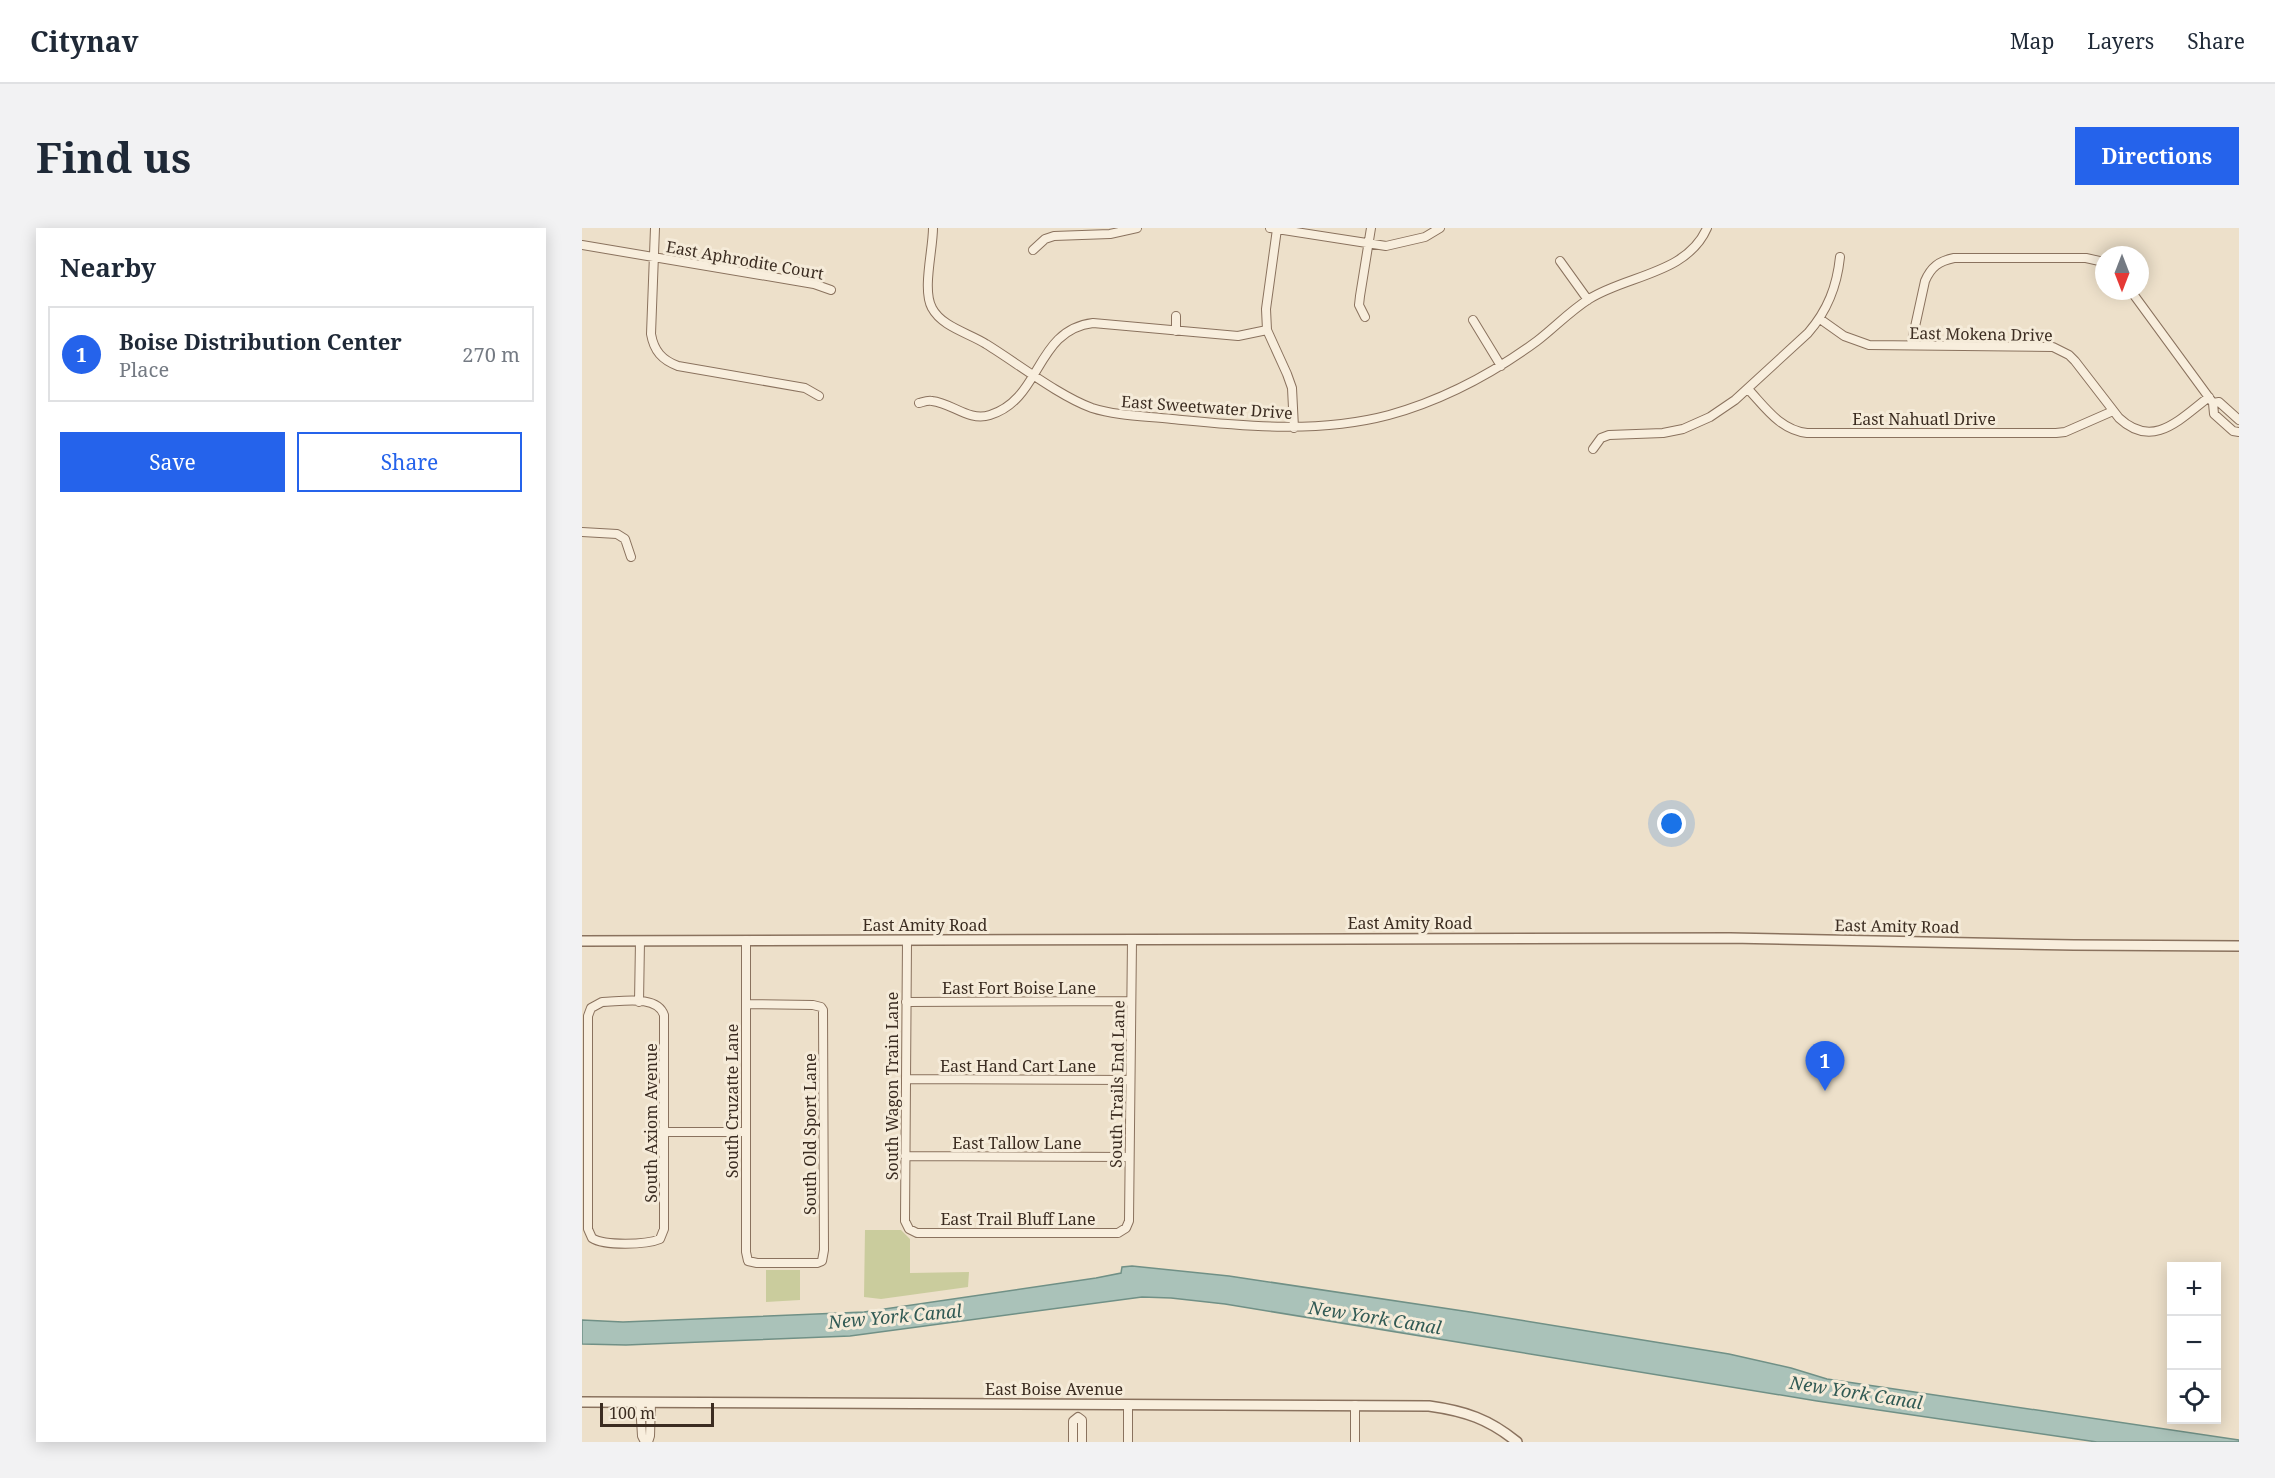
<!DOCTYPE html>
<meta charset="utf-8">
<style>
:root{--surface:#fff;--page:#f2f2f3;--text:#1f2937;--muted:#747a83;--line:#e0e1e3;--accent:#2563eb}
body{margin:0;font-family:"Noto Serif",serif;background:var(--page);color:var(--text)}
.controls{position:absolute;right:18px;bottom:18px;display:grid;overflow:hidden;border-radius:0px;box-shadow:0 3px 15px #0003}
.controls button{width:54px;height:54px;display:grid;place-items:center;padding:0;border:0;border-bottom:2px solid var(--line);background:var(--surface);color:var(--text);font:30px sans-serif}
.compass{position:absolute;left:1513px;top:18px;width:54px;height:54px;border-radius:50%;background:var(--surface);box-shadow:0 3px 15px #0003;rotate:180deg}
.scale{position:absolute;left:18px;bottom:15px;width:114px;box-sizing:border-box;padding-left:6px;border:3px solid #3b2c21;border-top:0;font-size:16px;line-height:21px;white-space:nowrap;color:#3b2c21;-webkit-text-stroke:4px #f5ebd9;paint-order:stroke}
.you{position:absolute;left:1090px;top:596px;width:21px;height:21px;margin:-15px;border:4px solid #fff;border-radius:50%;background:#1a73e8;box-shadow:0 0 0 9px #1a73e833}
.badge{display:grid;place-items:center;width:39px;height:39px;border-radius:50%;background:var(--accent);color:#fff;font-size:20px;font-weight:700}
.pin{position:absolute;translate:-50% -50px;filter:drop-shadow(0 2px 3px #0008)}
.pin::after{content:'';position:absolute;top:32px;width:21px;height:18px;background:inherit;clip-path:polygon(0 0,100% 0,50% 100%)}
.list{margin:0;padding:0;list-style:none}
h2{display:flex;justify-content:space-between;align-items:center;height:78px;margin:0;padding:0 24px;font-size:26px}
h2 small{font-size:20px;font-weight:400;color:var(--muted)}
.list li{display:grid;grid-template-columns:39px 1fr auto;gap:18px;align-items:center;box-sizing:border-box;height:96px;margin:0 12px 12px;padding:0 12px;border:2px solid var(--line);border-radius:0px}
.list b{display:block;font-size:22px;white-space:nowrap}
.list p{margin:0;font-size:20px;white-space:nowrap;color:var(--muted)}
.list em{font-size:20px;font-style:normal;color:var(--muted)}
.actions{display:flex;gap:12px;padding:18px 24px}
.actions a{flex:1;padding:14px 0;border:2px solid var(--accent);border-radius:0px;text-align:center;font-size:21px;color:var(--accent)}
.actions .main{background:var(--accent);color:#fff}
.icon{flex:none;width:33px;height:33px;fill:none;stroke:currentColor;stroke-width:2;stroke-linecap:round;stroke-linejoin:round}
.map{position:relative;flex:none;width:1657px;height:1214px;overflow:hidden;border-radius:0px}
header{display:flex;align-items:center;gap:36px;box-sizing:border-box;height:84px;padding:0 30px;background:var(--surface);border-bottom:2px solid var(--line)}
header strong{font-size:28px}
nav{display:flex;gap:33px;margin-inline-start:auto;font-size:21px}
.intro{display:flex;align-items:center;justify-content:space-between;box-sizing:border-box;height:144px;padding:0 36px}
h1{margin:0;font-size:42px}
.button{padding:15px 27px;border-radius:0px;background:var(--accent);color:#fff;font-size:21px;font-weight:700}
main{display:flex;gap:36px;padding:0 36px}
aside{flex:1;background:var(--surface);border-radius:0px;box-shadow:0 3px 15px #0003}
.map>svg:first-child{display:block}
.green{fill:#cacc9d}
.water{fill:#aac2b9;stroke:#709086;stroke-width:1.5}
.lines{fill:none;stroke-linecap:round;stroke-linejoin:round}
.minor-casing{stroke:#8a725e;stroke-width:10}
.tertiary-casing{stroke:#8a725e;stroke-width:12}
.minor{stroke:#f8eedd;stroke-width:8}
.tertiary{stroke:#f8eedd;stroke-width:9}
.labels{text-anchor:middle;stroke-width:6;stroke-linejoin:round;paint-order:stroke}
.street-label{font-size:16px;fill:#3b2c21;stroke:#f5ebd9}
.water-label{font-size:18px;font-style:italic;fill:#315a54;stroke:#f5ebd9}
</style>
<header>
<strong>Citynav</strong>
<nav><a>Map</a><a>Layers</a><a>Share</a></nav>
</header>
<div class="intro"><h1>Find us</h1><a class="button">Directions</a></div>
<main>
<aside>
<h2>Nearby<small></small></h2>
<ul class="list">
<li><span class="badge">1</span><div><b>Boise Distribution Center</b><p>Place</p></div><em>270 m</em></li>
</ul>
<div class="actions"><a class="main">Save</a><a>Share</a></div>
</aside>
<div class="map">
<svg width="1657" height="1214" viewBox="0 0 1657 1214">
<rect width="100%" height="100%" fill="#ede0ca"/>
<path class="green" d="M283,1002H319L328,1011V1045L387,1044L386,1059L299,1071L282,1069Z
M184,1042H218V1072L184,1074Z"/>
<path class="water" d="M550,1038L647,1048L888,1084L1147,1126L1209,1140L1245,1151L1657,1212V1214H1515L1235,1173L643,1076L589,1070L560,1069L268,1108L44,1117L0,1116V1092L41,1094L282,1084L514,1050L539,1045L540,1039Z"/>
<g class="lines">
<defs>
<path id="minor" d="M73,0L69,106C72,123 80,132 96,138L223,160L237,168
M351,0C351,22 340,62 350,80C360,99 387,105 404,116C435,135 477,168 510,180C535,188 564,188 590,191C662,198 735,206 807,187C861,172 910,146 955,113C972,100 988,83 1007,71C1045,47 1105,46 1125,0
M688,0L804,18L843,9L858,0
M695,1L684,81L685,102L705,146L710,160L712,200
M0,17L232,56L249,62
M451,22L463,11L472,8L528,6L555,0
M978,33L1006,72
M1549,63L1631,175
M783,89L777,77L778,68L789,0
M1238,91L1262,108L1287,117L1471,119L1487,127L1493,133L1537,190C1571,222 1598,191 1627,169
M891,92L919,138
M594,103V88
M1329,117L1343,53C1349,39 1357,33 1372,30H1504L1522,34
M1166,161C1183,179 1198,202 1225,205H1474L1483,204L1531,183
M337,175C341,174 346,172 350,173C370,175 387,194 408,187C460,171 453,102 511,95L656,108L685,102
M1657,192L1637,174L1631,175L1632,186L1651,203L1657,204
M1011,221L1019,210L1027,207L1081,205L1101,201L1128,189L1153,172L1226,105C1246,82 1255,58 1258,29
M0,304L35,306L43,311L49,329
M325,713L323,993L327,1001L335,1005H536L544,1000L547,993L550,712
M20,774C38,774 75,766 82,787V1001L78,1011C64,1017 22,1018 10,1010L6,1001V788L9,780Z
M57,774L58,713
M324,774L549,773
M164,776L231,777L239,779L241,782L242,1022L240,1033L235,1035H175L166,1033L164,1024V712
M324,851L548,852
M83,904H164
M323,928L547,929
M58,1175L60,1208L63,1214
M66,1214L68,1208L69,1175
M491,1214V1193L496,1189L500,1192V1214
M546,1214V1176
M773,1214V1177"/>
<path id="tertiary" d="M0,713L1148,710L1492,717L1657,718
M0,1174L847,1178C883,1183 907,1191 935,1214"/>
</defs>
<use href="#minor" class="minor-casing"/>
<use href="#tertiary" class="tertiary-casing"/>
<use href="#minor" class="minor"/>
<use href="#tertiary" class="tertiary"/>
</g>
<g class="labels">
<g class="street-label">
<text transform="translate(163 32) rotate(10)" y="6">East Aphrodite Court</text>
<text transform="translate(1399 106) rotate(1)" y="6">East Mokena Drive</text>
<text transform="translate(625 179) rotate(4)" y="6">East Sweetwater Drive</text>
<text x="1342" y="197">East Nahuatl Drive</text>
<text x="828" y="701">East Amity Road</text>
<text x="343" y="703">East Amity Road</text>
<text transform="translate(1315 698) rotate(1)" y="6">East Amity Road</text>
<text x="437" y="766">East Fort Boise Lane</text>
<text x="436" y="844">East Hand Cart Lane</text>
<text transform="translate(535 856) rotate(-89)" y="6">South Trails End Lane</text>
<text transform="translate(310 858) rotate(-90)" y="6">South Wagon Train Lane</text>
<text transform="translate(150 873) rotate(-90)" y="6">South Cruzatte Lane</text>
<text transform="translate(69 895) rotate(-90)" y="6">South Axiom Avenue</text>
<text transform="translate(228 906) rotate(-90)" y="6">South Old Sport Lane</text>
<text x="435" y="921">East Tallow Lane</text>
<text x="436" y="997">East Trail Bluff Lane</text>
<text x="472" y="1167">East Boise Avenue</text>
</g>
<g class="water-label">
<text transform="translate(313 1089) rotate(-5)" y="6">New York Canal</text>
<text transform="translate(793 1090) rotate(9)" y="6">New York Canal</text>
<text transform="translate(1274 1165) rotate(9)" y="6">New York Canal</text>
</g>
</g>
</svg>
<div class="controls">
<button>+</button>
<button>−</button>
<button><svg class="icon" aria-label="locate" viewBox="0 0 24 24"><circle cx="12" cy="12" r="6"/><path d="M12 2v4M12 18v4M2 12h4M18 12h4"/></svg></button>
</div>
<svg class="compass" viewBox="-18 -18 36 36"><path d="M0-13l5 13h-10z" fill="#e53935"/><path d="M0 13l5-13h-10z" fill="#747a83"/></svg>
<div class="scale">100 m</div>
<div class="you"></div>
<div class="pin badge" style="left:1243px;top:863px">1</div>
</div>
</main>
